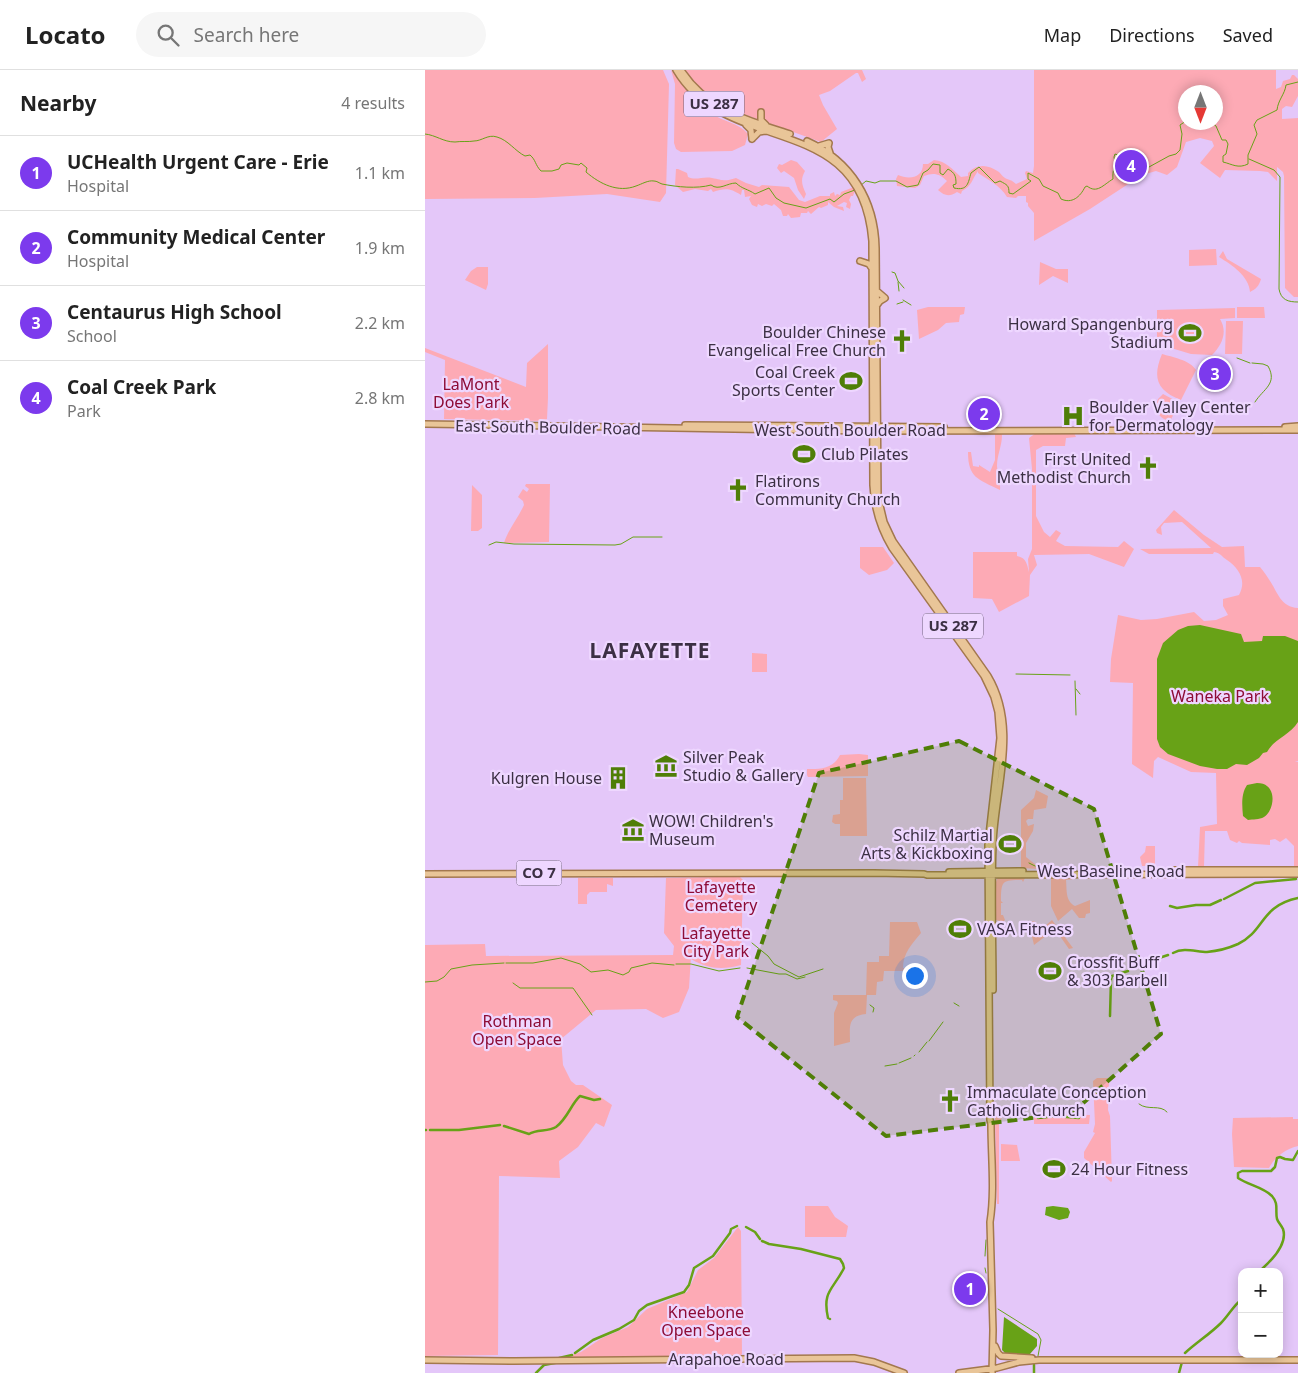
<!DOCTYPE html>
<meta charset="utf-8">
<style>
:root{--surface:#fff;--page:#f6f6f6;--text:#222;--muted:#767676;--line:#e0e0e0;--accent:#7c3aed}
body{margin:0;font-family:"Noto Sans",sans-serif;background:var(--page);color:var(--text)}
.controls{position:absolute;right:15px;bottom:15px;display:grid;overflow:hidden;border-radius:10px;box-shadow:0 2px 12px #0003}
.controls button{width:45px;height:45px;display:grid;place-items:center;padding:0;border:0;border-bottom:1px solid var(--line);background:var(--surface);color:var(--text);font:25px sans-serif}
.compass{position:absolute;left:753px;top:15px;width:45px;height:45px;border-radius:50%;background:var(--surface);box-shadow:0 2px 12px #0003;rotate:180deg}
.you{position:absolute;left:489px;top:905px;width:18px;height:18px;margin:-12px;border:4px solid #fff;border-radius:50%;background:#1a73e8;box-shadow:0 0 0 8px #1a73e833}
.badge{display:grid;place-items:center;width:32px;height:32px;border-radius:50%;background:var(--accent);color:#fff;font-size:16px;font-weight:700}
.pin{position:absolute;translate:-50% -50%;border:2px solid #fff;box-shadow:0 1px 5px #0006}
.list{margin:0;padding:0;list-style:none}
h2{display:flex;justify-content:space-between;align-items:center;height:65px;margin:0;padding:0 20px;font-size:21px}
h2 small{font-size:16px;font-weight:400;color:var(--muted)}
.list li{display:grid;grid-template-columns:32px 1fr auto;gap:15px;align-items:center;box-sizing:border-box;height:75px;padding:0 20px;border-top:1px solid var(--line)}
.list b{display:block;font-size:19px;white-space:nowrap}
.list p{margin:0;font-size:16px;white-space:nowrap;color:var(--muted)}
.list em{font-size:16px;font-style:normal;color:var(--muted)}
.icon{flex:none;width:28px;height:28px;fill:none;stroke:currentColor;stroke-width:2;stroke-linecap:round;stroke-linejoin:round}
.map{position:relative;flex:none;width:873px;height:1303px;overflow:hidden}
header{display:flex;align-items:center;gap:30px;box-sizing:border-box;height:70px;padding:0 25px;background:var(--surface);border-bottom:1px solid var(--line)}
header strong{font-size:24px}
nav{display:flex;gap:28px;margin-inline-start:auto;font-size:18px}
.search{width:350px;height:45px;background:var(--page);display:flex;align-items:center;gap:12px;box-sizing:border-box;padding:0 18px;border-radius:28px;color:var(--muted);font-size:19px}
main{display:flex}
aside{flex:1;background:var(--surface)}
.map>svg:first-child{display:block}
.green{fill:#fdaab5;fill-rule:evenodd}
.water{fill:#68a217}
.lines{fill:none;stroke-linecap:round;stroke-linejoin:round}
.stream{stroke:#68a217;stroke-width:1}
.canal{stroke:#68a217;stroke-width:2.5}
.major-casing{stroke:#a3784e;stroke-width:8}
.major{stroke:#e9c598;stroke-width:5}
.marked{fill:#4f7e07;fill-opacity:0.2;stroke:#4f7e07;stroke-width:4;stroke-dasharray:10 6;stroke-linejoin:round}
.labels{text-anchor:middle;stroke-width:4.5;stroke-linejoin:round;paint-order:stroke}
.shield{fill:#eed7ff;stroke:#71627c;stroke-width:1}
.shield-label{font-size:15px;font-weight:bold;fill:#3c3044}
.poi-label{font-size:16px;fill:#3c3044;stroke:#eed7ff;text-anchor:start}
.park-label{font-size:16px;fill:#8d0c36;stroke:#eed7ff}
.street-label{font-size:16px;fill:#3c3044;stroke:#eed7ff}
.district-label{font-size:21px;font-weight:bold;letter-spacing:1px;fill:#3c3044;stroke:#eed7ff}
</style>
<header>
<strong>Locato</strong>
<div class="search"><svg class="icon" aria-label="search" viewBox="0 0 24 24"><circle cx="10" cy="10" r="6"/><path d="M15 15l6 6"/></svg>Search here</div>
<nav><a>Map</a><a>Directions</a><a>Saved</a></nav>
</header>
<main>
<aside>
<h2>Nearby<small>4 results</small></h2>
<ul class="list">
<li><span class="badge">1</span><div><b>UCHealth Urgent Care - Erie</b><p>Hospital</p></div><em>1.1 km</em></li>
<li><span class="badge">2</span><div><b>Community Medical Center</b><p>Hospital</p></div><em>1.9 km</em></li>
<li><span class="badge">3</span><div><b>Centaurus High School</b><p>School</p></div><em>2.2 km</em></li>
<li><span class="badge">4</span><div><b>Coal Creek Park</b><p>Park</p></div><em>2.8 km</em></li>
</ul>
</aside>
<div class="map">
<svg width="873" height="1303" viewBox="0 0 873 1303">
<rect width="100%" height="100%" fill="#e4c7f9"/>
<path class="green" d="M0,0H238L244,14L241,123L235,132L182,124L110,128L0,129Z
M246,0C258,15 269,33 286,43C298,52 313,52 323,64L320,75L307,81L256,82L251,79L249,73L250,14Z
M260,0H437L441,9L437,12L433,3H431L405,21L394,25L398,35L412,59L396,72L302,38L280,25Z
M609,0H851V19L856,17L858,11L865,9L867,5H869L873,9V26L867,37L861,36L857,39V49L873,48V227H869L860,218L859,106L858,102L852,97V111L843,102L835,101L800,100L795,108L775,93L789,76L787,71L775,68L761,72L752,97L742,105L731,101L717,105L665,139L609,171V143L603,136V133L601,132V126H593L591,128L582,127C575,115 563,110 553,103V101C547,109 547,116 537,121L536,124L532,122C524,127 520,126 513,120L522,111C515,104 509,102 499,106L495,115L490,118L472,116L471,109L473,105C484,110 498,108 498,94H503L509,90C521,91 528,100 536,107L543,106V103C553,93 563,95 574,102C576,104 577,106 580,108C584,110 587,110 591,114L602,109L600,103L601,101L608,103L609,96ZM761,22H791V52H761Z
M366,90L372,92L380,101C375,110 377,115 381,124L379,129L373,120L369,108L359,101L356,103L352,98L354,94L357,95Z
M251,99H253L262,103L263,107C271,111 278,106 287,108C298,110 299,112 311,108L321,113L334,117L337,115L364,117L374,130L380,132L395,126H405V124L409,122L410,126L412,124L415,125L416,122L429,117L430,120L428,126H426L424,130L426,134L425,139L421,137L422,133L419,132L412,136L418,137L419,141L409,137L403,132V135L396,138L394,137L386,144L383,141L382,143H376L375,147L366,148L363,144L362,146H358L356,140L349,134L347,136L341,134L337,136L333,134L332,137L327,135L324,129L326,126L320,127L319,120H317L316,125C305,118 300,118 288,122L286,119L283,121L270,119L258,122L250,115Z
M791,179L792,195L764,196V180Z
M798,181L802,189L836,209C834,216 831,219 825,222C824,206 807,195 794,187Z
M615,192L631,199H643V213L628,206L614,215Z
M52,197H63V214L61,220L40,210L46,201Z
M503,237H540L539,244L535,245L534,252L521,253L513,260L494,269L492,240Z
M812,237H839L840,248H812Z
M810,238V248L795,249C803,262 797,275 787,285L766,284L746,278H732V240Z
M801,251H818L817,284H800Z
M123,274V328L122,349L120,351L19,349L20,290L0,282V278L101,317L102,293Z
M737,284C747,287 765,290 771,300L756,330C732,321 727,308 737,284Z
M738,324L755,333L745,351C733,348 729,340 733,329Z
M570,363H576L577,365C577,376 572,385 572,396C572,404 576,412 575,420C553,409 543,408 543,382H546L548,396L554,397V395L565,402L570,390Z
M611,363H649L651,367L641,368L640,376H618L611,380V446L619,462L625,467L631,460L636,463L631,471L640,476L693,477L699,471L709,479L699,497L664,484L609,485L612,495L605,505L604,526L574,542L567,529L548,528V482H592V486C602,488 602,495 604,502L603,489L607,479V399L604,368Z
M101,414H125L124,472L79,473C83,460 93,448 99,435L98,431L93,427L98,419L102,422L104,419L100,416Z
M47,415L57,425V458L53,461H46Z
M749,440L779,465L797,477L819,476L820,497H835C839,502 842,506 845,511C853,523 856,537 873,538V691L870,692H873V797L869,798V776L861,768L855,772L850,769L845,770V775L817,773L814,771L812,773L805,770L802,761H780L779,796L773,797L775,757L792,754L791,703L766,702L733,687L729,691L728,708L707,694L708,613L685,612L686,589L693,545L716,550L732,549L769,542L779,551L791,550L803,545L798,536V529L814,525C822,511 814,498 802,490C797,487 796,483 789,482L788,484H724L715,479L786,478L757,452L739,453L736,457L737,465L732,463L731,460Z
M435,477H458L469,493L462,500L444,505L435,498Z
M327,583L342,584V602H327Z
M434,684L443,685V706L383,707L382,705V699C396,699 408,699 415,685Z
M418,708H441L442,766H415V754H410L407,752L408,745L415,744V730H418Z
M611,720L623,726L621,738L609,740L608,749H603L601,751L603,756L609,754L608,761L601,773V787L611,795L621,794V796L615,799L596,798V740L609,728Z
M721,776H730V796H717L715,787L720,782Z
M290,807H315L318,810L316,895C297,900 283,899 266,889V886L264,918L254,942L238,948L221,939L171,940L136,969L138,995L146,1011L151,1015H158L187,1035L179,1057L171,1053L153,1077L134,1091L135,1108L74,1106L73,1285L0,1286V875L60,874L61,886L248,885L249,876L239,863L241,808Z
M576,807L600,808L598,812L597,810C577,810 576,811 576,831L578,833H576V845H578L580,850L578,852L571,850V812L572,809Z
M628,807L649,808V809L641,810C642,819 640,831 650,836L665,830V843L661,844L660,848H654L647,839L633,851L626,836V808Z
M153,808H188V816L182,814V822H165L162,825V834H153Z
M627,850L648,878L644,879L630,859L609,875L605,858L606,852L609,851L615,856L617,855L619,857Z
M465,852H492L496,863C487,874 478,883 478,898H486V901H459L458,911L452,912L451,925H442L441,944C422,946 425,957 425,972L409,976V943L413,933L412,931L408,930V925H441L442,892H454V886H464Z
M672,1008H684L683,1040L685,1046L687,1111L686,1112L659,1088V1082L670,1063L668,1062L670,1054L668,1011Z
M573,1041L575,1044L578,1045L574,1054V1134H572L570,1045Z
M624,1044L665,1045L664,1054H609V1045Z
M868,1047V1049H873V1076C860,1079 850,1087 844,1098L809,1097L807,1064L808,1048Z
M576,1074L592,1075L595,1091H576Z
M380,1136H403L410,1147L423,1156L421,1167H380Z
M313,1157L316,1161L317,1284L314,1287L138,1288L156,1282L177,1268L203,1257L222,1239L262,1222L273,1200L289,1188Z"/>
<path class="water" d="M775,555L816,564L819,572L837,571L838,566H860L873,571V652C865,665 849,669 842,682L838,683L834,688L822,695L811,694L802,699H792L775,696L743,684L735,677L732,669V589L738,573L753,560L763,556Z
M832,713C853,713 850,740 839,747C834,750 828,749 823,750L818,746C817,735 816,724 822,715Z
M628,1136L643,1138L645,1142L643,1148L634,1150L620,1145L621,1137Z
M579,1247L612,1269V1276L605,1284H581L577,1280Z"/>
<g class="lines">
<path class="stream" d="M774,52L780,56L783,52
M786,52L791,56L797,70H801L803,74L801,84L798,86V92C807,94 813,99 823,94V85L832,64L829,55L832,50L852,40C853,30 860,24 861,15L873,12
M0,64C11,65 18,72 30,72C36,71 44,72 49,71C57,71 63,64 72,67C83,70 90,81 100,86L105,85C111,90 110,95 116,101H127L134,99L136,95L142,93L154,95L156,93L162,98L161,102C175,114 193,123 211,116C217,114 223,110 229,111C232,111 234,113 237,114C252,117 272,119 286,115C294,121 302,113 311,113C317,119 323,119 330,124L344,118L351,128L359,133L381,138L405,129L409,132L419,124L430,120
M824,89L849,100L855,107L854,219C856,230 863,232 873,232
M435,116L441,111L450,113L455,111H471L482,117L493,115L498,103L503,100L508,94L515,95V103L518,105L523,99C530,103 531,106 531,114L528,115L529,118C543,121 543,113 546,103L554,97L570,113L575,111C582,115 584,115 584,123L588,124L606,111L603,109V103L614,109L618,116L633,123L636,129C647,134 655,127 660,117L662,116C672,124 678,115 688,109C687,101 691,94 689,87L690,84L709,91L714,96L724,97L744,86L751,84L755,80L757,64L755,55L761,51
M467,202L470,203L473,211L479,218
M473,212L474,221
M478,230L486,235
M472,234L478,232
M812,288L825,293
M827,293L838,294L843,296C853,314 838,319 830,332
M64,475L71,472L89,474L190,475L196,474L208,467H237
M591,604L645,605
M650,611L651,645
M651,619L655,624
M604,793L610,796H617
M327,873L343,886L349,894L370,905L374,907L398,899
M81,893H108L136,888L155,894L166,902L183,900L198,905L204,902L206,898L227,893L249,895
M251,894H266L294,901L315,898
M322,898L354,904H361L372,909L380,907
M0,912L12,911L19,907L26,899L47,895L79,893
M88,913L95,918H148L167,945
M529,933L534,936
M445,935L449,938L448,942
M504,971L518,952
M494,982L502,972
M489,986L490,985
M474,993L486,988
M460,996L472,994
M714,1034C723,1041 735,1034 742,1042
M560,1186L561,1170
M560,1198L561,1203
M573,1239L613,1264L616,1270L613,1286"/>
<path class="canal" d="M799,829L830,813L871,809
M745,836L752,838L771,835H785L796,830
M748,883C759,877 771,882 782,882C793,881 804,878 813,874C840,861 835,836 873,828
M734,888L743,885
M710,898L727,891
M685,946L686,909L687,906L703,901
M613,1048L630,1046L654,1048
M79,1056L104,1064C112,1059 123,1062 131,1057C143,1048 146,1034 155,1026L169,1030L175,1029
M0,1060H1
M5,1060H34L75,1055
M321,1157L330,1162L335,1169
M337,1171L344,1174L376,1179L415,1189L418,1194L419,1198C408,1220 397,1221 403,1248L405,1249
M837,1202V1199C847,1190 863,1174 858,1159C856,1155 853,1152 852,1149C850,1140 854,1134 847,1126C838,1117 823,1115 813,1108V1103L817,1101H846L850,1097L852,1088L855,1087L860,1089L868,1090L873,1081
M150,1283L168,1270L194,1259L209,1250L214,1241L222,1235L259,1222L264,1215L269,1198L288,1186L305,1163L306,1159L312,1156
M760,1283C772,1272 785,1264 796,1253C804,1245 808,1236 817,1229
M134,1288L147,1285
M111,1303L119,1295L135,1292
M609,1303V1295
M754,1303L757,1292"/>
<defs>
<path id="major" d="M251,0C304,89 436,38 447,171L448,415C449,438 455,458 467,478L559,606L569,627L573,642L575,668L563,774L565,1050L566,1054C566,1087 570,1120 565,1152L568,1260L567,1303
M256,0C282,40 322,50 365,64
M336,42V50L341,55
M321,55L326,60L327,69
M327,69L334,62L341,61
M382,71C426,91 450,130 451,178L453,427L459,452L468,471L563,606C594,658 570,718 568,774C566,823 568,871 568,920
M394,76L404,73L403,77L405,83
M435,191L444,194L446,197
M452,235L455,231L460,228L453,222
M0,354L439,361L873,360
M260,355L519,357
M860,357L873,356
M749,800H873
M524,802L598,801
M0,804L449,803L499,804L502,805L873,804
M570,1276L573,1283L576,1286L607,1288
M0,1290L89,1291L429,1288L449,1292L479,1303
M534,1303L572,1298L594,1292L614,1290H873"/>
</defs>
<use href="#major" class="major-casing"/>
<use href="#major" class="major"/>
</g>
<path class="marked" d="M534,671L669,739L736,964L647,1043L461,1066L312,947L394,703Z"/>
<defs>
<symbol id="stadium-bare" viewBox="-9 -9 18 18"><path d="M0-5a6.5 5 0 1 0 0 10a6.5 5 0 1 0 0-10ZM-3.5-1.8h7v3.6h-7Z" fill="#4f7e07" stroke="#eed7ff" stroke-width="2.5" paint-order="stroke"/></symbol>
<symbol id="church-bare" viewBox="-9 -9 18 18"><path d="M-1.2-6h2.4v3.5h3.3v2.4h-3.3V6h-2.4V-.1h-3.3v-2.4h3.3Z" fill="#4f7e07" stroke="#eed7ff" stroke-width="2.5" paint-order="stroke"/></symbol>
<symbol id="hospital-bare" viewBox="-9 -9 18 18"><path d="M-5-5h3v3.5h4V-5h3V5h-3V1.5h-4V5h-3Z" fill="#4f7e07" stroke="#eed7ff" stroke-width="2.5" paint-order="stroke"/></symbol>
<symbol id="museum-bare" viewBox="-9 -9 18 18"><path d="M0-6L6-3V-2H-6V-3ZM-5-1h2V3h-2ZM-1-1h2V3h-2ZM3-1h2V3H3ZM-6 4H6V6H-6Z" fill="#4f7e07" stroke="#eed7ff" stroke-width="2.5" paint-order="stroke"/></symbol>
<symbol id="building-bare" viewBox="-9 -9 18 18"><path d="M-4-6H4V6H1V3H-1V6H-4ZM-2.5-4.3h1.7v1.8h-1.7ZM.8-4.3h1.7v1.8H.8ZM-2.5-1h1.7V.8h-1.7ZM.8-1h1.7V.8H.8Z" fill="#4f7e07" stroke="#eed7ff" stroke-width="2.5" paint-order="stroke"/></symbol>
</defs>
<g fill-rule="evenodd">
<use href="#stadium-bare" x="749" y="247" width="32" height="32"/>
<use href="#church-bare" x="461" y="255" width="32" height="32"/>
<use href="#stadium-bare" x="410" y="295" width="32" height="32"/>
<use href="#hospital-bare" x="632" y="330" width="32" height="32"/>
<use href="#stadium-bare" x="363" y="368" width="32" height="32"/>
<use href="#church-bare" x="707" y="382" width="32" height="32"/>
<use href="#church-bare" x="297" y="404" width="32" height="32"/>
<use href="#museum-bare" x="225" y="680" width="32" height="32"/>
<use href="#building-bare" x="177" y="692" width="32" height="32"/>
<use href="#museum-bare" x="192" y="744" width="32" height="32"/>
<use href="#stadium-bare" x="569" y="758" width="32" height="32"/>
<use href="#stadium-bare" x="519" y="843" width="32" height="32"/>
<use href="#stadium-bare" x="609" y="885" width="32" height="32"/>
<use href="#church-bare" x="509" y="1015" width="32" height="32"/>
<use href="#stadium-bare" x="613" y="1083" width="32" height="32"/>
</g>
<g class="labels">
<g class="shield">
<rect x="259" y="21.5" width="60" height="25" rx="4"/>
<rect x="498" y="543.5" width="60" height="25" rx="4"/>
<rect x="91.5" y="790.5" width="45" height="25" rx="4"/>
</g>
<g class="shield-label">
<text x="289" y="39">US 287</text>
<text x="528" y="561">US 287</text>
<text x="114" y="808">CO 7</text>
</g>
<g class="poi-label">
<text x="748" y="260" text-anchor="end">Howard Spangenburg<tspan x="748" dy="18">Stadium</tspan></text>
<text x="461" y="268" text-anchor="end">Boulder Chinese<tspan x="461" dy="18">Evangelical Free Church</tspan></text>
<text x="410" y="308" text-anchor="end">Coal Creek<tspan x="410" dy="18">Sports Center</tspan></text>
<text x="664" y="343">Boulder Valley Center<tspan x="664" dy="18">for Dermatology</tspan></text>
<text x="396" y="390">Club Pilates</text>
<text x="706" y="395" text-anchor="end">First United<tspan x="706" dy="18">Methodist Church</tspan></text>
<text x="330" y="417">Flatirons<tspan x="330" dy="18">Community Church</tspan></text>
<text x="258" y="693">Silver Peak<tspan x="258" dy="18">Studio &amp; Gallery</tspan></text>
<text x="177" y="714" text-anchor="end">Kulgren House</text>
<text x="224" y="757">WOW! Children's<tspan x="224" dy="18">Museum</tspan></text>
<text x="568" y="771" text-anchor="end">Schilz Martial<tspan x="568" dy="18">Arts &amp; Kickboxing</tspan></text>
<text x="552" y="865">VASA Fitness</text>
<text x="642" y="898">Crossfit Buff<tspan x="642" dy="18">&amp; 303 Barbell</tspan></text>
<text x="542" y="1028">Immaculate Conception<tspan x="542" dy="18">Catholic Church</tspan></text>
<text x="646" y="1105">24 Hour Fitness</text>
</g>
<g class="park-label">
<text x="46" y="320">LaMont<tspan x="46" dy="18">Does Park</tspan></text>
<text x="795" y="632">Waneka Park</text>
<text x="296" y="823">Lafayette<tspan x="296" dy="18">Cemetery</tspan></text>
<text x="291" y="869">Lafayette<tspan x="291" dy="18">City Park</tspan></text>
<text x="92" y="957">Rothman<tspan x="92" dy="18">Open Space</tspan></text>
<text x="281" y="1248">Kneebone<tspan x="281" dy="18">Open Space</tspan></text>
</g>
<g class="street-label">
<text transform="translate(123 357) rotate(1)" y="6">East South Boulder Road</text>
<text x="425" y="366">West South Boulder Road</text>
<text x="686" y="807">West Baseline Road</text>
<text x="301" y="1295">Arapahoe Road</text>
</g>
<g class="district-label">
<text x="225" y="588">LAFAYETTE</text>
</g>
</g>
</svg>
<div class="controls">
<button>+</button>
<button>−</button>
</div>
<svg class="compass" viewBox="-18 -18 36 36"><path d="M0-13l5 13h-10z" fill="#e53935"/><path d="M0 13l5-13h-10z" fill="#767676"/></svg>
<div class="you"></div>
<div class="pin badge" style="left:545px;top:1219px">1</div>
<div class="pin badge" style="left:559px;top:344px">2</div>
<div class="pin badge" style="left:790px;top:304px">3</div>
<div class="pin badge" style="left:706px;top:96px">4</div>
</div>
</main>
